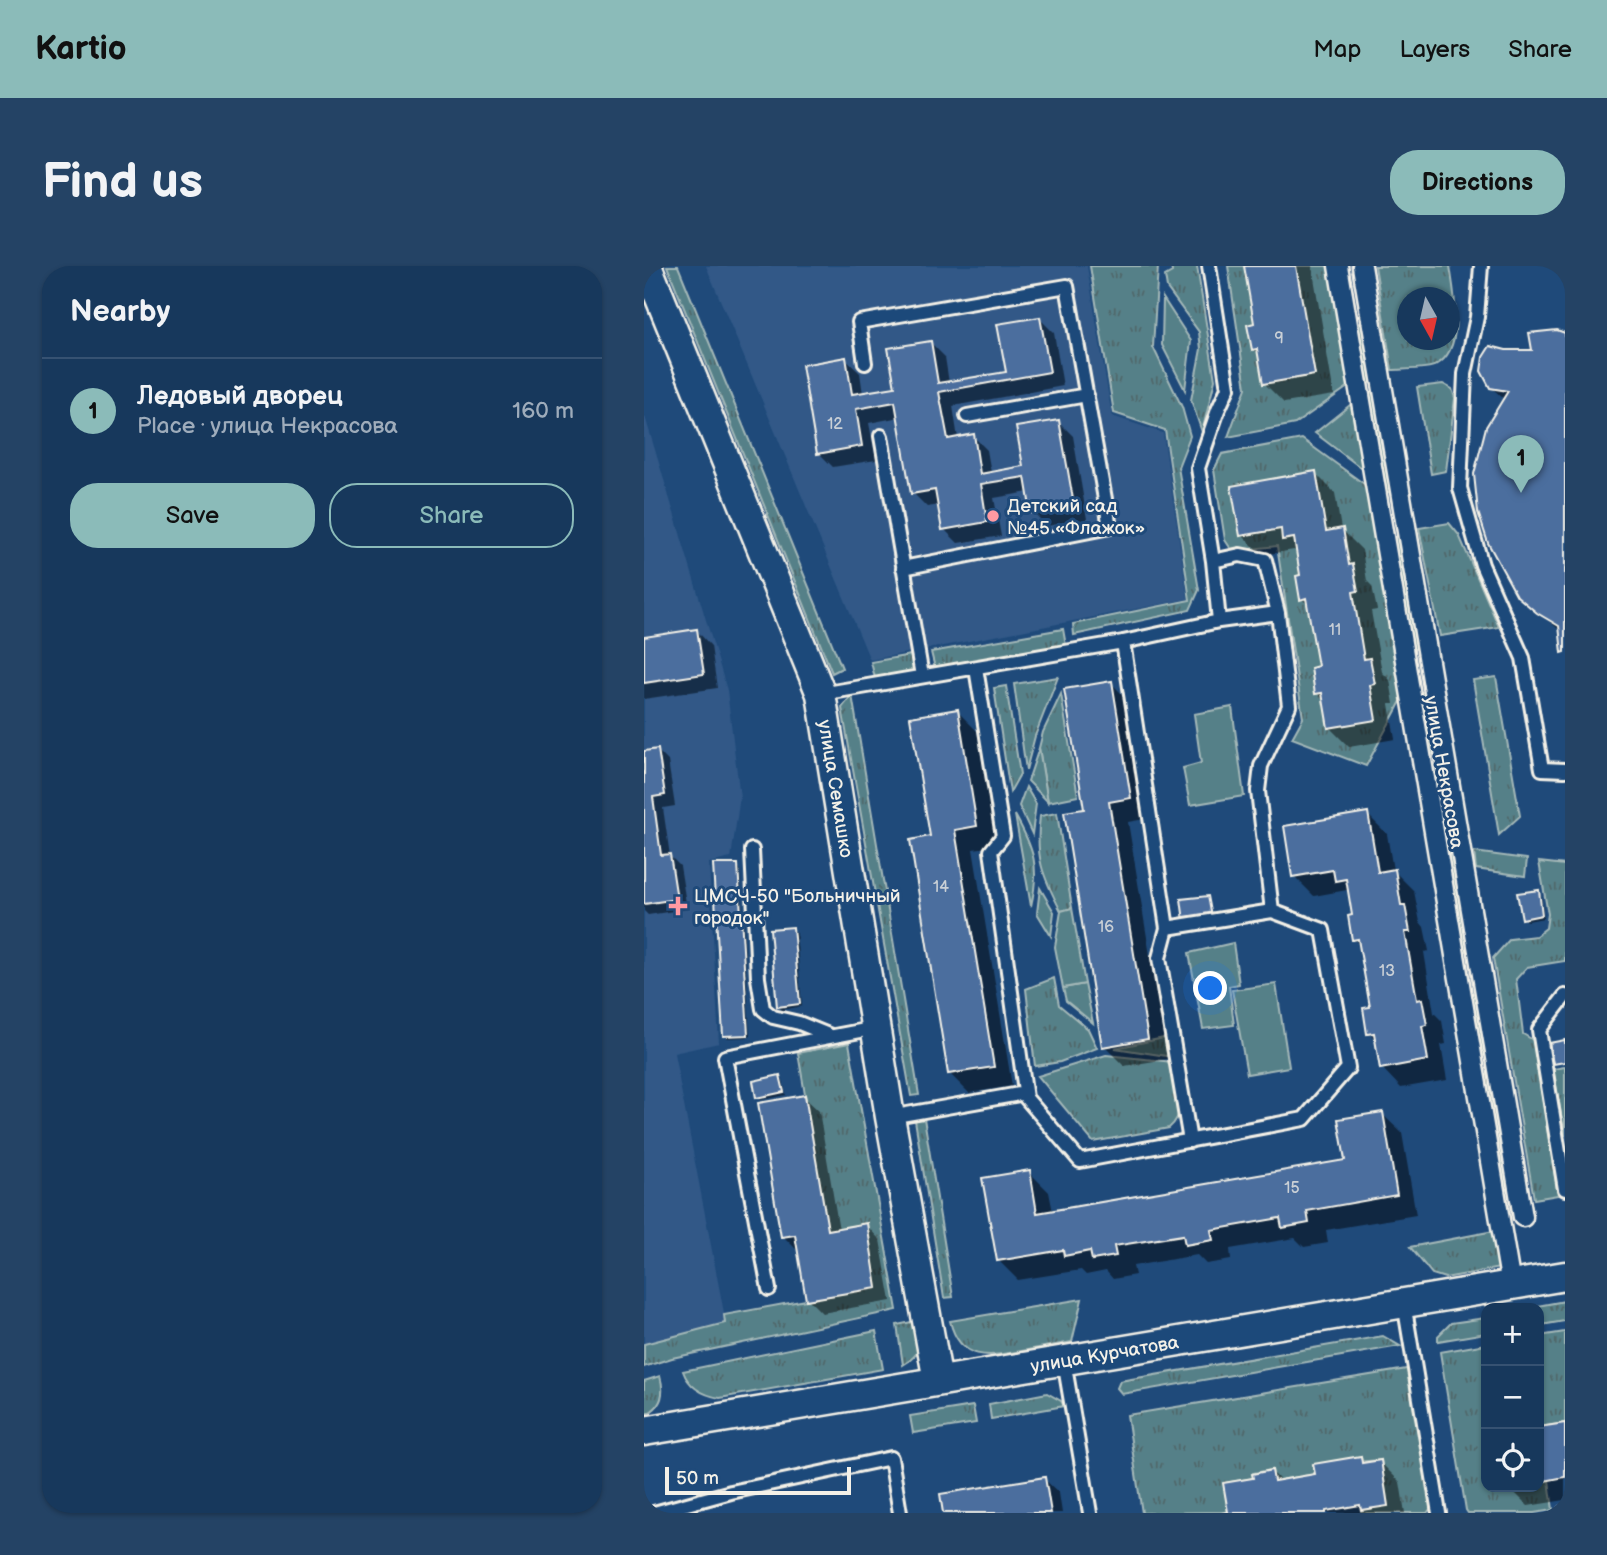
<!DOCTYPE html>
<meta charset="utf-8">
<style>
:root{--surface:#17385c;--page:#244365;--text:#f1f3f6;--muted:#9eacbb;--line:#365272;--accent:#8bbbb9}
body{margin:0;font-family:"Balsamiq Sans",sans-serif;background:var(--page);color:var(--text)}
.controls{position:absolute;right:21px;bottom:21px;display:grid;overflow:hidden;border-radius:14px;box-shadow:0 2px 5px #0004}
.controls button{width:63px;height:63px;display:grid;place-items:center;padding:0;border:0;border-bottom:2px solid var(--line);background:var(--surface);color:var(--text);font:35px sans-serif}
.compass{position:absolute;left:753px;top:21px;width:63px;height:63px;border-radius:50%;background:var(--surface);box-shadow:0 2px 5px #0004;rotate:172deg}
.scale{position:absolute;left:21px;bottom:18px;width:186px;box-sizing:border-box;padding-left:7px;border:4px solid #f4f1e8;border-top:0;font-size:19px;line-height:24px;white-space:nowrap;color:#f4f1e8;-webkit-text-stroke:5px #1f4a7a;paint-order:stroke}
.you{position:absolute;left:567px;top:723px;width:24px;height:24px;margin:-18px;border:5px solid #fff;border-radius:50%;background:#1a73e8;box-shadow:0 0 0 10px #1a73e833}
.badge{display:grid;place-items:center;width:46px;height:46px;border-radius:50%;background:var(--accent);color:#111;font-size:23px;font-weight:700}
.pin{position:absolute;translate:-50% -58px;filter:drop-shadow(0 2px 4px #0008)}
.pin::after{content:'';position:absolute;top:37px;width:24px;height:21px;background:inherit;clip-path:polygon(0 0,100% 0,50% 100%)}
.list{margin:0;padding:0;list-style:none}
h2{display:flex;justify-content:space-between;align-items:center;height:91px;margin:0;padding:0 28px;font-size:30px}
h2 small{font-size:23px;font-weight:400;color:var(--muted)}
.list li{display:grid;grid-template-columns:46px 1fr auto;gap:21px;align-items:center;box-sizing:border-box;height:105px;padding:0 28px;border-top:2px solid var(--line)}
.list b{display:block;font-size:26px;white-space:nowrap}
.list p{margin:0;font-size:23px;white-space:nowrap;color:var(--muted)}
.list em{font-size:23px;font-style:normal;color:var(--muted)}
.actions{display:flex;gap:14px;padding:21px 28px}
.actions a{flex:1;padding:16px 0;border:2px solid var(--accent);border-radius:28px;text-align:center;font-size:24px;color:var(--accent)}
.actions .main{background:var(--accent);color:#111}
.icon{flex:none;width:38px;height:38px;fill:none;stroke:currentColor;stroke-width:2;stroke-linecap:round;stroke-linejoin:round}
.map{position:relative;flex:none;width:921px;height:1247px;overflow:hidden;border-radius:28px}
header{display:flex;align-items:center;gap:42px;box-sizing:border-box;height:98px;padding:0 35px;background:var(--accent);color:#111}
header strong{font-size:33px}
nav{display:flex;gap:38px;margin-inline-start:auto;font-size:24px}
.intro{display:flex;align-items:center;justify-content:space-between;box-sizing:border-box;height:168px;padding:0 42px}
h1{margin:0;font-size:49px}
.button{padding:18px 32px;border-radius:28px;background:var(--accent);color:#111;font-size:24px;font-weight:700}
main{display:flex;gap:42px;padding:0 42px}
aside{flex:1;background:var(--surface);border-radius:28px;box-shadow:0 2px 5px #0004}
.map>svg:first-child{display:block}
.built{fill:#305887}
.grass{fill:url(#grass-tufts);stroke:#a4b8b8;stroke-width:2;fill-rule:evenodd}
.green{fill:#558088;stroke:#a4b8b8;stroke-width:2}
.shadow{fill:#0007}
.building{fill:#4c6e9e;stroke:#f4f1e8;stroke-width:2}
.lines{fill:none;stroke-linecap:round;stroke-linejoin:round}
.service-casing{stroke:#f4f1e8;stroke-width:18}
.pedestrian-casing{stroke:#f4f1e8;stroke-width:23}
.tertiary-casing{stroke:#f4f1e8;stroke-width:33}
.service{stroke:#1f4a7a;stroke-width:12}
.pedestrian{stroke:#1f4a7a;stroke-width:18}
.tertiary{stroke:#1f4a7a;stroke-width:28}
.poi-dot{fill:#ff9aa2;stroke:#1f4a7a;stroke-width:2.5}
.labels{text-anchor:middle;stroke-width:6;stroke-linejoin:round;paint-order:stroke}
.number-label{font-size:16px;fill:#cad0d6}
.poi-label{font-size:19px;fill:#f4f1e8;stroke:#1f4a7a;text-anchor:start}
.street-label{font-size:19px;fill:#f4f1e8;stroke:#1f4a7a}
</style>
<header>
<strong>Kartio</strong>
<nav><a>Map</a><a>Layers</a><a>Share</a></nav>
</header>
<div class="intro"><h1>Find us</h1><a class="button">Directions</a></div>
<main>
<aside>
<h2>Nearby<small></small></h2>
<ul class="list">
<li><span class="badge">1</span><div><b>Ледовый дворец</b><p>Place · улица Некрасова</p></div><em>160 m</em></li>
</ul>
<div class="actions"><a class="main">Save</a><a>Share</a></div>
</aside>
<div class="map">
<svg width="921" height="1247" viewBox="0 0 921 1247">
<defs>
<pattern id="grass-tufts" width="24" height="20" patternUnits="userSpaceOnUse" patternTransform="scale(1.75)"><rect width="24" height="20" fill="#558088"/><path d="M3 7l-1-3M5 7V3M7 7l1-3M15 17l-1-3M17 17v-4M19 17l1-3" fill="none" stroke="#50676a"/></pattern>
</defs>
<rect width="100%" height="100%" fill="#1f4a7a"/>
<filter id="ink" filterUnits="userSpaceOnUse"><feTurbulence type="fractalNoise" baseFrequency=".0143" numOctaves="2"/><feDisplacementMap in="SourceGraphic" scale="14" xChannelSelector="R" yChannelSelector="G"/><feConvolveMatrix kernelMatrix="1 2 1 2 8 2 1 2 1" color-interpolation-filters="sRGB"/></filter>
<g filter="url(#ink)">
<path class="built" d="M62,0H443L468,150L519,167L544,333L226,394Z
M0,147L83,424L96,531L87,592L65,597L75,777L30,787L82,1057L0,1078Z"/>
<path class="grass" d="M23,0H34L198,402L188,407Z
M446,0H514L509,81L538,141L546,170L534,201L555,324L546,344L430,369L429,358L546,334L521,164L470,147Z
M527,0H553L571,114L558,166L547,134L557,83L555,66L523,22L521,10L528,6Z
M584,0H688L708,118L651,158L584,171L602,122Z
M731,0H806C810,27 822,83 792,99C784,104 759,103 748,104ZM764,32H806V74H764Z
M724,56L733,116L720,118L709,58Z
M799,118L808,123L811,132L802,205L787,208L773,121Z
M736,125L752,225L738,227L721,128Z
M711,135L725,208L671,167Z
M658,173L727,223L761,428L722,500L648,472L659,452L633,280L597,284L587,283L581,274L570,204L578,188Z
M805,257L815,269L855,361L796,370L775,262Z
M761,270L778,382L763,384L746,272Z
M419,363L422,380L291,402L287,386Z
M267,389L270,405L231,412L227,396Z
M414,411L391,470L382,504L370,418Z
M852,411L876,550L855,569L829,414Z
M362,420L376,508L366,526L350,422Z
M786,425L796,487L783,489L772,427Z
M417,428L434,530L404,536L395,482L399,466Z
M208,429L275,829L267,830L198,442Z
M800,505L809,564L797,561L788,508Z
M413,547L428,642L417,645C398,609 391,591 396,550Z
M371,549C390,583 396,601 387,640Z
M800,582L814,584L830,684L815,686Z
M830,586L883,593L881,610L832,603Z
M895,596L921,599V695L883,701L872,713L879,768L889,774L914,929L890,933L849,692L866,673L892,670L902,662L904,648Z
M410,712L415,739L444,763L453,782L416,796L391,800L382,723Z
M441,718L449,757L422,735L419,722Z
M837,726L846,789L833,790L823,728Z
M525,771L529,791L471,782Z
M205,777L253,1044L28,1092L0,1101V1078L81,1057L80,1049L233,1021L222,958L184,964L154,787Z
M462,789L529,796C533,820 545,845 525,862L449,876L394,810Z
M921,801V870L909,803Z
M851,808L870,922L856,924L837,810Z
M280,852L309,1031L300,1032L271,854Z
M850,965L856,1002L801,1012L788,1008L766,981Z
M438,1033L428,1076C411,1079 394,1082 378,1085C345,1091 316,1096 306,1055Z
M921,1035V1055L897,1059L893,1040Z
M842,1052V1067L794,1075V1070L807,1057Z
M277,1054C278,1077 280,1086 259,1099L253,1059Z
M232,1065L239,1103L76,1132C59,1129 45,1122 39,1105Z
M921,1066V1157L895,1161V1070Z
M739,1070L756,1080L478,1128L473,1122L476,1115Z
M842,1078V1221H895V1216L905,1214L909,1244L890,1247H824L822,1244L796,1086Z
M763,1103L787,1242L783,1247H718L717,1244L744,1239L737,1194L669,1199L671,1208L630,1215L628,1204L609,1207V1212L580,1217L584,1246L498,1247L483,1149Z
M16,1110C21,1127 18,1142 0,1149V1115Z
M403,1127L417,1135L420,1140L347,1153L345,1138Z
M329,1140L332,1157L269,1167L266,1150Z"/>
<path class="green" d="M519,32L547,75L541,124L518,79Z
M588,441L600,530L546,539L539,502L557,497L550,448Z
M395,482L404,536L384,515Z
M382,521L392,538L388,568L375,540Z
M396,622L410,646L407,670L393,647Z
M428,642L441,718L419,722L411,681L417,645Z
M589,677L595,718L585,720L590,759L559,763L545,687Z
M632,718L645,801L603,808L588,724Z"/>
<path class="shadow" d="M602,0H668L690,129L640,137L621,118L616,89L609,83L612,59Z
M396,53L410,67L419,120L309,140L314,173L329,170L343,184L347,207L381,201L415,156L429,170L443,253L403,260L389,246L385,226L350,232L357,270L314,277L300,263L296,239L283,241L269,227L256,151L225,157L232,194L189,201L175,187L201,93L216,107L219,128L253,123L286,76L301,91L305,117L364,107Z
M921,69V387L918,366L874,329L861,134L847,121L861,86L890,85Z
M671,207L691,227L697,263L718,284L723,315L728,320L733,344L727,345L738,406L746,414L750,438H745L751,473L705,481L685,461L681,435L673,427L676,402L665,340L658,333V310L654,287L650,284L618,289L598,269Z
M53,365L67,380L73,422L0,433V373Z
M467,417L487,437L506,552L484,556L523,793L480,800L460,780Z
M313,445L333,465L352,580L329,583L368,820L325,827L306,808L288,572Z
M13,484L24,495L31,540L19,542L26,590L36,600L43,643L4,649L0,645V486Z
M723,548L743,568L749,604L770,625L776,656L780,661L785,685L780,686L790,747L798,755L802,778L797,779L803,814L757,822L738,802L733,775L725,767L728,742L717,681L710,673V651L706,628L703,624L670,630L650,610Z
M93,600L96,603L106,771L84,772L81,769Z
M894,626L897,629L900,652L883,655L880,652Z
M148,663L152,666L158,740L138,744L135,741Z
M136,811L139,814L142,829L117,834L114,831Z
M160,831L175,845L195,964L222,959L236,974L247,1035L178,1047L164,1033L156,984H153L139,970Z
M738,848L758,867L772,949L682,964L684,977L660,981L651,972L586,983L587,994L562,998L553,989L489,1000L491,1009L469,1013L462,1005L442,1009L437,1004L374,1014L354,994L385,906L405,926L409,946L703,895Z
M921,1158V1234L884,1240L865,1221H895V1163Z
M716,1192L722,1198L736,1196L756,1216L761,1247H586L611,1213L628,1206L637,1215L673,1209Z
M400,1213L415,1227L418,1247H300Z"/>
<path class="building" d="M600,0H652L671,109L619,118L613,83L608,84L603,59L610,57Z
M396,51L406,106L295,126L304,173L330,168L336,208L379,200L372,161L415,154L430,239L387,247L381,211L337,218L343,256L298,264L291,224L267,228L251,136L212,143L218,180L173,188L158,99L202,91L208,128L251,121L244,82L287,75L294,117L362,106L353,58Z
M913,64L921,67V386L918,387L915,360L893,347L873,330L844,277L834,246L830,208L842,161L864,125L846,122L837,105L839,91L846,80L862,84H888L885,67Z
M672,205L682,265L699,262L705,299L709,298L714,325L709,326L720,393L726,392L731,418L726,419L732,454L684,462L678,427L671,428L667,402L674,400L662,332L656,334L652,310L656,309L650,272L638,274L637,263L596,270L587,220Z
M53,363L60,408L0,417V371Z
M468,415L487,532L465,536L504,773L458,781L420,546L440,543L420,423Z
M314,443L333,560L311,564L350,801L304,808L266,574L286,570L266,451Z
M14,483L21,529L9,531L17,589L26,588L33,633L0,638V485Z
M724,546L734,606L751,603L757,639H761L766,666H761L773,734L778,733L783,759L778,760L784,794L736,803L730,767L723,768L719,742L726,741L714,673L708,674L704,650L708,649L702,613L691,615L689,604L648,611L640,560Z
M69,598H94L104,769L79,770Z
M895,624L898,649L878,653L873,627Z
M564,630L568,651L540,655L537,633Z
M149,661L156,738L133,741L126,663Z
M921,774V796L909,798L905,777Z
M136,809L140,826L112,832L109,815Z
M161,829L184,964L223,957L233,1022L162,1034L151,969L137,971L114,837Z
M739,846L753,929L663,945L665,957L638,962L636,952L567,964L569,974L541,979L539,969L470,980L472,990L448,994L446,985L420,990L419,984L353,995L338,912L386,904L393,947L701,894L694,853Z
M921,1157V1211L895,1216V1161Z
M717,1190L718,1197L737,1194L744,1240L717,1244L716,1239L682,1245V1247H578L584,1246L579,1217L609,1212L608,1208L628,1204L630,1215L671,1208L669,1198Z
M401,1211L407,1247H299L296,1228Z"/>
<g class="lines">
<defs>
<path id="service" d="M837,0L833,51L821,108L816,222L838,299L879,392L898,503L921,504
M221,97L215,56L423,20L466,261L259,302
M323,150L443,129
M237,170L278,410
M575,355L634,347
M479,376L523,662L628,645
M332,402L359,570L347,585L382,832L436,895L660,853L704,802L679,664L628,645L614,525L617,500L645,440L634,347L621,294L596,289L569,295
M177,428L479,376L575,355L569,295L554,202L574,144L584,122L565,0
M108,584L114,712L119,743L129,751L155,757L187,770
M523,662L515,692L546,875
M921,730L895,764L921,923
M246,851L381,827
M125,1023L81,791L232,762
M760,1037L795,1247
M420,1095L446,1247
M10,1247L87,1226L247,1192L256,1247
M920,1247H921"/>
<path id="pedestrian" d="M694,0L867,1019
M718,0L879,951"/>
<g id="tertiary">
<path id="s1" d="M3,0L177,428L246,851L294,1115"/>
<path id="s2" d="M0,1165L921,1010"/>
</g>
</defs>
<use href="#service" class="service-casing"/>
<use href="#pedestrian" class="pedestrian-casing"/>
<use href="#tertiary" class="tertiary-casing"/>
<use href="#service" class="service"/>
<use href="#pedestrian" class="pedestrian"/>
<use href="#tertiary" class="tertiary"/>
</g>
</g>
<g class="poi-dot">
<circle cx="349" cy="250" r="7"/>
<path d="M30.5 629.5h7v7h7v7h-7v7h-7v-7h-7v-7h7z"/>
</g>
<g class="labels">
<g class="number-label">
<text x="635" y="77">9</text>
<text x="191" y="163">12</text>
<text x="691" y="369">11</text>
<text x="297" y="626">14</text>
<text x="462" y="666">16</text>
<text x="743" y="710">13</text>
<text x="648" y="927">15</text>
</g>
<g class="poi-label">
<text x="363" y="246">Детский сад<tspan x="363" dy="22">№45 «Флажок»</tspan></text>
<text x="50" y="636">ЦМСЧ-50 "Больничный<tspan x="50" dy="22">городок"</tspan></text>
</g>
<g class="street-label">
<text transform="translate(801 506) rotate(80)" y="7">улица Некрасова</text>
<text dy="7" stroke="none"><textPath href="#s1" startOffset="558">улица Семашко</textPath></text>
<text dy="7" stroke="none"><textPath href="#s2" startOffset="467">улица Курчатова</textPath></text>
</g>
</g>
</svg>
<div class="controls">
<button>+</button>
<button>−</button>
<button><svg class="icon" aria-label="locate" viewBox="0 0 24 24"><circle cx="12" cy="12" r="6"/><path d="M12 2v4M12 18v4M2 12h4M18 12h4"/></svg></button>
</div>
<svg class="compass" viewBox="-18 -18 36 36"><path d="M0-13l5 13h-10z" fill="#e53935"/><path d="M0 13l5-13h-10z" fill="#9eacbb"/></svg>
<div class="scale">50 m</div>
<div class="you"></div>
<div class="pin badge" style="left:877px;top:227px">1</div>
</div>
</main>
